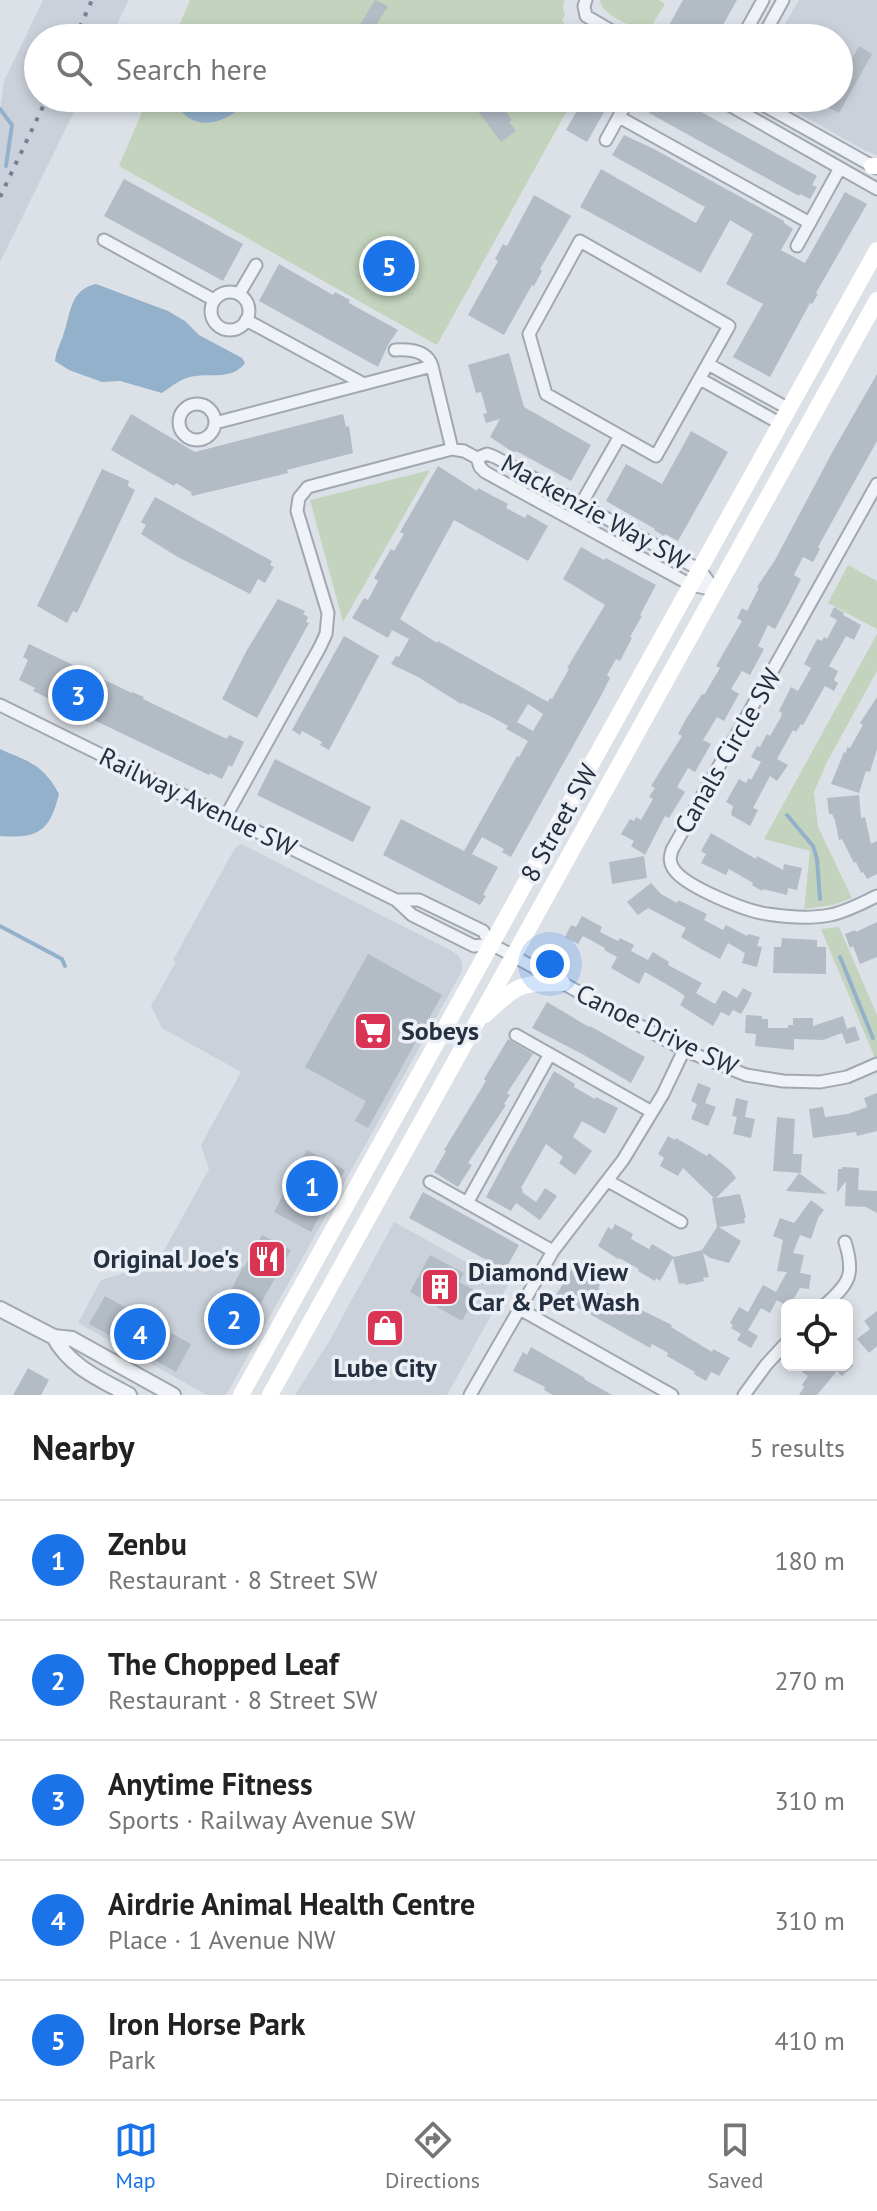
<!DOCTYPE html>
<meta charset="utf-8">
<style>
:root{--surface:#fff;--page:#f2f2f2;--text:#222;--muted:#767676;--line:#e0e0e0;--accent:#1a73e8}
body{margin:0;font-family:"PT Sans",sans-serif;background:var(--page);color:var(--text)}
.controls{position:absolute;right:24px;bottom:24px;display:grid;overflow:hidden;border-radius:12px;box-shadow:0 4px 12px #0003}
.controls button{width:72px;height:72px;display:grid;place-items:center;padding:0;border:0;border-bottom:2px solid var(--line);background:var(--surface);color:var(--text);font:40px sans-serif}
.you{position:absolute;left:550px;top:964px;width:28px;height:28px;margin:-20px;border:6px solid #fff;border-radius:50%;background:#1a73e8;box-shadow:0 0 0 12px #1a73e833}
.badge{display:grid;place-items:center;width:52px;height:52px;border-radius:50%;background:var(--accent);color:#fff;font-size:26px;font-weight:700}
.pin{position:absolute;translate:-50% -50%;border:4px solid #fff;box-shadow:0 2px 8px #0006}
.list{margin:0;padding:0;list-style:none}
h2{display:flex;justify-content:space-between;align-items:center;height:104px;margin:0;padding:0 32px;font-size:34px}
h2 small{font-size:26px;font-weight:400;color:var(--muted)}
.list li{display:grid;grid-template-columns:52px 1fr auto;gap:24px;align-items:center;box-sizing:border-box;height:120px;padding:0 32px;border-top:2px solid var(--line)}
.list b{display:block;font-size:30px;white-space:nowrap}
.list p{margin:0;font-size:26px;white-space:nowrap;color:var(--muted)}
.list em{font-size:26px;font-style:normal;color:var(--muted)}
.icon{flex:none;width:44px;height:44px;fill:none;stroke:currentColor;stroke-width:2;stroke-linecap:round;stroke-linejoin:round}
.map{position:relative;flex:none;width:877px;height:1395px;overflow:hidden}
.search{position:absolute;background:var(--surface);box-shadow:0 4px 12px #0003;left:24px;right:24px;top:24px;height:88px;display:flex;align-items:center;gap:20px;box-sizing:border-box;padding:0 28px;border-radius:44px;color:var(--muted);font-size:30px}
.sheet{height:704px;background:var(--surface)}
nav{display:flex;justify-content:space-around;align-items:center;box-sizing:border-box;height:112px;border-top:2px solid var(--line);background:var(--surface);font-size:22px;color:var(--muted)}
nav a{display:grid;justify-items:center;gap:4px}
nav .on{color:var(--accent)}
.map>svg:first-child{display:block}
.built{fill:#cad1da}
.green{fill:#c3d3bd}
.water{fill:#94b1cc}
.lines{fill:none;stroke-linecap:round;stroke-linejoin:round}
.stream{stroke:#94b1cc;stroke-width:4}
.building{fill:#b3bbc5;fill-rule:evenodd}
.minor-casing{stroke:#a1a8b2;stroke-width:15}
.tertiary-casing{stroke:#a1a8b2;stroke-width:18}
.minor{stroke:#eff2f6;stroke-width:11}
.tertiary{stroke:#eff2f6;stroke-width:14}
.secondary{stroke:#fff;stroke-width:16}
.rail{stroke:#748193;stroke-width:4;stroke-dasharray:4 8;stroke-linecap:butt}
.labels{text-anchor:middle;stroke-width:7;stroke-linejoin:round;paint-order:stroke}
.street-label{font-size:26px;fill:#253040;stroke:#ecf0f6}
.poi-label{font-size:26px;font-weight:bold;fill:#253040;stroke:#ecf0f6;text-anchor:start}
</style>
<div class="map">
<svg width="877" height="1395" viewBox="0 0 877 1395">
<rect width="100%" height="100%" fill="#dce1e8"/>
<path class="built" d="M43,0H129L110,38H38V98H81L0,262V111L4,81Z
M799,0H877V155L866,151L771,98H839V38H777Z
M241,844L452,951L459,956L462,963V971L228,1392L225,1395H207L78,1323L101,1280L147,1266L160,1258L209,1169L201,1145L241,1072L162,1028L151,1006L176,962L173,960L235,848Z
M394,1222L508,1285L447,1395H295L330,1340Z"/>
<path class="green" d="M190,0H564L563,8L565,16L562,19L566,28L571,25L581,34L596,38H174Z
M600,0H659L665,4L648,32C633,25 603,18 600,0Z
M148,98H574L437,345L119,166Z
M430,470L343,622L310,500Z
M848,565L877,581V629L828,603Z
M877,634V671L827,762L814,792L818,827L852,898L833,905L804,909L810,851L764,839Z
M839,927L877,1015V1057L875,1058L821,929Z"/>
<path class="water" d="M187,98H249C234,120 198,135 180,109Z
M96,284L168,311L185,321L199,335L242,358L245,363C230,383 205,370 184,379C177,382 169,388 162,393L120,381L102,382L69,370L55,361C56,351 60,345 63,336C71,314 69,290 96,284Z
M0,749C29,762 43,764 59,794C50,831 38,839 0,836Z"/>
<g class="lines">
<path class="stream" d="M0,109L12,125L6,166
M787,815L813,846L817,859L820,899
M0,926L62,959L65,966
M840,957L873,1038"/>
</g>
<path class="building" d="M375,0L388,6L370,35L358,28Z
M683,0H737L718,34L716,33L714,38H682L667,29Z
M859,46L872,54L839,113L826,106L831,98H839V83Z
M584,98H612L587,142L566,130Z
M644,98H676L817,176L812,185L817,187L810,199L800,194L799,196L649,113L650,110L640,104Z
M492,99L498,107L501,105L512,120L509,122L516,131L501,142L477,110Z
M624,135L654,149L784,221V223L793,229L781,250L805,263L845,192L867,204L816,293L818,294L812,304L810,303L770,377L733,357L763,304L726,284L753,234L730,220L701,273L580,207L601,169L696,223L705,207L612,155Z
M124,179L243,244L223,281L104,216Z
M534,195L571,216L540,269L542,271L534,286L532,285L504,335L468,315L498,261L495,259L503,244L507,246Z
M279,264L333,295L335,292L350,300L349,303L398,330L388,345L378,367L259,301Z
M509,353L524,407L591,445L571,481L520,453L515,451L514,453L490,437L500,419L486,423L483,414L487,413L481,392L476,393L468,365Z
M877,374V441L818,547L820,549L813,562L803,557L794,575L801,579L789,603L775,629L768,625L758,646L764,649L750,675L742,671L731,689L739,694L724,721L717,717L703,740L711,744L695,772L688,768L677,787L685,792L669,818L665,816L645,855L631,846L634,841L621,834L630,819L634,821L636,817L641,820L653,799L649,797L655,788L651,786L682,736L678,734L686,719L702,694L704,695L720,668L716,666L742,621L737,618L742,608L747,611L759,588L757,587L775,560L834,449Z
M131,414L195,452L343,414L346,427L349,426L353,453L287,470L288,473L192,496L191,492L176,483L174,486L111,450Z
M691,431L728,452L678,541L665,534L664,536L654,530L655,529L606,501L626,464L662,484Z
M438,466L477,491L478,488L508,504L506,508L525,518L527,514L548,526L528,561L454,520L400,619L437,643L438,641L548,702L550,698L552,699L569,669L567,668L605,605L563,579L581,547L604,560L606,558L656,585L640,615L642,616L630,637L632,638L620,661L616,659L607,675L610,678L602,694L511,857L502,852L504,849L482,837L472,854L498,867L483,895L486,896L480,905L383,855L401,819L464,851L517,756L519,757L528,741L506,729L508,726L490,716L462,703L461,704L418,677L391,664L396,656L399,657L409,639L392,630L388,638L352,618L364,598L368,600L378,581L374,578L391,549L394,551L404,534L400,532ZM528,704L543,714L533,731L517,722Z
M102,469L129,481L128,486L135,490L77,613L73,611L67,623L37,606Z
M155,497L272,561L270,565L274,567L265,583L258,579L250,594L176,556L141,534L146,525L141,522Z
M278,599L305,611L303,614L308,617L306,622L309,623L257,718L222,699L247,650Z
M834,607L844,613L843,615L861,625L854,640L846,636L829,666L838,671L834,680L838,683L834,691L825,686L803,725L801,724L796,732L793,730L777,759L788,765L777,781L770,776L753,808L758,810L750,826L731,815L733,806L726,802L739,779L746,783L749,778L751,780L761,762L751,757L757,746L760,747L767,734L770,736L781,717L782,713L779,711L791,687L798,691L811,668L804,664L817,639L822,641L824,637L827,639L837,620L830,616Z
M344,636L379,656L329,750L320,745L322,742L302,731L300,735L292,730Z
M29,644L132,693V692L144,697L143,699L227,739L229,735L244,742L232,767L229,765L222,779L210,773L209,775L33,691L35,688L19,680L28,660L23,657Z
M877,697V749L870,772L866,771L859,793L831,784L844,752L846,753L847,747L850,748L863,725L860,723Z
M275,759L371,807L353,842L257,795Z
M859,795L861,818L865,817L871,844L877,841V874L867,879L863,872L861,873L856,862L854,863L842,839L839,840L835,820L832,814H829L827,798Z
M711,833L756,859L757,856L783,870L784,864L802,868L797,890L788,888L787,895L763,889L762,891L752,885L753,883L729,869L726,875L701,863L706,854L701,851Z
M644,856L647,878L612,884L609,862Z
M651,883L661,894L677,903L678,900L707,914L704,920L723,930L726,925L747,936L748,934L760,937L757,946L762,947L757,967L742,963L745,953L728,943L720,959L703,950L681,937L686,928L648,908L638,915L627,902Z
M582,916L602,927L600,932L618,941L620,938L634,945L631,951L648,960L653,952L669,962L668,965L702,983L696,993L715,1004L723,990L737,998L743,988L752,993L748,1002L741,1014L733,1010L729,1016L721,1012L713,1026L680,1005L685,996L673,988L645,972L639,984L611,968L617,957L604,950L605,948L583,936L578,944L565,937L571,925L576,927Z
M877,922V957L860,964L853,946L850,948L845,934L855,930L856,932Z
M782,938L817,940V947H826V974L773,973L774,947H781Z
M368,954L442,995L368,1128L355,1121L366,1101L305,1067Z
M547,1002L589,1027L590,1026L645,1057L631,1083L584,1055L532,1028Z
M746,1015L762,1016V1019H768V1028H788V1025H793V1018H813V1026L843,1016L847,1029L855,1026L860,1040L846,1044L842,1033L823,1040L794,1039V1050L755,1046L756,1034L745,1033Z
M508,1039L533,1054L507,1093L510,1095L504,1104L506,1105L468,1163L472,1165L458,1187L434,1172L446,1151L444,1150L486,1081L484,1079Z
M554,1071L575,1084L574,1087L595,1099L596,1097L618,1108L605,1134L582,1121L573,1137L592,1151L575,1175L559,1163L563,1157L546,1144L521,1188L523,1190L522,1192L536,1202L545,1188L557,1196L540,1220L516,1203L511,1211L486,1197Z
M698,1083L711,1088L705,1103L716,1107L708,1126L691,1119L697,1104L691,1101Z
M877,1093V1131L857,1136L856,1132L813,1138L809,1109L823,1107L825,1117L848,1114L867,1107L864,1098Z
M736,1098L748,1101L745,1117L755,1119L751,1138L733,1134L737,1117L732,1116Z
M777,1117L795,1119L793,1154H802L801,1173L773,1171Z
M668,1136L675,1140L676,1138L707,1156L709,1153L731,1171L736,1178L716,1198L740,1194L746,1218H744L745,1223L719,1227L741,1241L729,1263L710,1258L703,1253L709,1277L703,1278L704,1281L685,1285V1283L679,1284L673,1258L660,1281L656,1278L655,1281L638,1271L639,1269L619,1258L618,1259L598,1246L608,1227L612,1230L615,1224L633,1234L631,1239L649,1249L652,1244L674,1257L702,1250L717,1227L712,1198H714L683,1168L678,1176L660,1166L664,1158L658,1154Z
M307,1150L345,1170L311,1232L274,1212Z
M842,1167L859,1168L858,1190L877,1191V1213L866,1207L845,1206L846,1181L837,1193L838,1169H842Z
M799,1173L827,1194L786,1191Z
M423,1192L519,1245L505,1270L409,1218Z
M811,1200L824,1210L818,1218L811,1239L800,1235L793,1253L804,1255L800,1273L811,1275L809,1289L800,1288L790,1305L787,1306L777,1300L770,1313L761,1308L748,1330L758,1336L751,1348L737,1340L741,1334L731,1328L733,1325L730,1323L739,1307L748,1312L763,1285L776,1292L787,1272L777,1271L783,1240L773,1236L780,1218L794,1223Z
M262,1235L291,1250L244,1333L217,1317L243,1267L244,1268Z
M430,1255L464,1273L459,1282L478,1292L462,1321L410,1292Z
M572,1269L600,1285L598,1288L619,1299L672,1325L671,1327L712,1352L713,1349L730,1358L719,1376L711,1372L706,1381L694,1374L695,1372L667,1356L668,1353L652,1344L650,1348L556,1295Z
M105,1296L191,1344L176,1372L89,1324Z
M384,1311L400,1320L386,1345L371,1337Z
M877,1311V1346L869,1353L857,1339L870,1329L864,1321Z
M531,1347L585,1378L584,1379L612,1395H553L544,1390L545,1387L513,1371L523,1352L527,1355Z
M807,1365H854L842,1376L837,1371L817,1395H799L804,1387L802,1385L808,1376L802,1372Z
M28,1368L49,1380L41,1395H13Z"/>
<g class="lines">
<defs>
<path id="minor" d="M586,0L584,6L586,16L624,38
M742,38L763,0
M762,38L783,0
M717,98L877,189
M751,98L876,168
M619,117L810,223
M606,140L629,98
M104,240L214,300
M580,241L729,326L656,456L546,394L529,334Z
M797,246L840,168
M211 311a19 19 0 1 1 38 0a19 19 0 1 1-38 0Z
M239,294L256,265
M246,320L364,384
M395,350C409,349 427,350 432,366
M708,364L789,409
M700,379L781,424
M179 422a18 18 0 1 1 36 0a18 18 0 1 1-36 0Z
M215,423L432,366L452,449
M477,458L487,454L495,457L700,570L715,590
M877,484L672,850C670,857 669,861 673,868C683,886 746,911 767,914C787,917 810,919 830,915C846,912 862,903 877,896
M572,520L620,436
M0,705L396,900L412,915L474,946L491,944
M226,816L320,647L326,634L328,613L297,511L299,498L308,487L452,449L464,451L477,458L480,467L485,472L691,585L715,590
M396,900H419L483,931L491,944L537,969L684,1050L746,1075L783,1081L820,1082L847,1077L877,1064
M516,1035L652,1112
M608,1181L681,1222
M430,1182L553,1251
M467,1203L550,1054
M825,1305C850,1283 855,1274 845,1242
M518,1308L672,1395
M470,1395L553,1251L623,1160L663,1094L684,1050
M744,1395L766,1365L787,1342"/>
<path id="tertiary" d="M0,1309L54,1337L72,1339L173,1395
M54,1337C70,1367 100,1379 129,1395"/>
</defs>
<use href="#minor" class="minor-casing"/>
<use href="#tertiary" class="tertiary-casing"/>
<use href="#minor" class="minor"/>
<use href="#tertiary" class="tertiary"/>
<path class="secondary" d="M872,166H877
M485,1015C518,985 517,983 562,983
M241,1395L877,250
M270,1395L877,300"/>
<path class="rail" d="M75,38L92,0
M0,197L47,98"/>
</g>
<defs>
<symbol id="supermarket-square" viewBox="-11 -11 22 22"><rect x="-9" y="-9" width="18" height="18" rx="4" fill="#da3454" stroke="#ecf0f6"/><path d="M-6-5.5h2.5l.6 2H6L4.5 2H-2.5L-4.4-4H-6ZM-1.5 3.2a1.3 1.3 0 1 0 .1 0ZM3 3.2a1.3 1.3 0 1 0 .1 0Z" fill="#fff"/></symbol>
<symbol id="restaurant-square" viewBox="-11 -11 22 22"><rect x="-9" y="-9" width="18" height="18" rx="4" fill="#da3454" stroke="#ecf0f6"/><path d="M-5-6h1v4h1v-4h1v4h1v-4h1v5L-1.5 .5V6h-2V.5L-5-1ZM5-6V6H3V1.5H1.5Q1.5-4 5-6Z" fill="#fff"/></symbol>
<symbol id="building-square" viewBox="-11 -11 22 22"><rect x="-9" y="-9" width="18" height="18" rx="4" fill="#da3454" stroke="#ecf0f6"/><path d="M-4-6H4V6H1V3H-1V6H-4ZM-2.5-4.3h1.7v1.8h-1.7ZM.8-4.3h1.7v1.8H.8ZM-2.5-1h1.7V.8h-1.7ZM.8-1h1.7V.8H.8Z" fill="#fff"/></symbol>
<symbol id="shop-square" viewBox="-11 -11 22 22"><rect x="-9" y="-9" width="18" height="18" rx="4" fill="#da3454" stroke="#ecf0f6"/><path d="M-5-2.5h2.3a2.7 3.5 0 0 1 5.4 0H5L5.5 6h-11ZM-1.5-2.5h3a1.5 2.3 0 0 0-3 0Z" fill="#fff"/></symbol>
</defs>
<g fill-rule="evenodd">
<use href="#supermarket-square" x="351" y="1009" width="44" height="44"/>
<use href="#restaurant-square" x="245" y="1237" width="44" height="44"/>
<use href="#building-square" x="418" y="1265" width="44" height="44"/>
<use href="#shop-square" x="363" y="1306" width="44" height="44"/>
</g>
<g class="labels">
<g class="street-label">
<text transform="translate(595 512) rotate(29)" y="9">Mackenzie Way SW</text>
<text transform="translate(728 751) rotate(-60)" y="9">Canals Circle SW</text>
<text transform="translate(198 802) rotate(26)" y="9">Railway Avenue SW</text>
<text transform="translate(559 823) rotate(-61)" y="9">8 Street SW</text>
<text transform="translate(657 1030) rotate(26)" y="9">Canoe Drive SW</text>
</g>
<g class="poi-label">
<text x="401" y="1040">Sobeys</text>
<text x="239" y="1268" text-anchor="end">Original Joe's</text>
<text x="468" y="1281">Diamond View<tspan x="468" dy="30">Car &amp; Pet Wash</tspan></text>
<text x="385" y="1377" text-anchor="middle">Lube City</text>
</g>
</g>
</svg>
<div class="controls">
<button><svg class="icon" aria-label="locate" viewBox="0 0 24 24"><circle cx="12" cy="12" r="6"/><path d="M12 2v4M12 18v4M2 12h4M18 12h4"/></svg></button>
</div>
<div class="you"></div>
<div class="pin badge" style="left:312px;top:1186px">1</div>
<div class="pin badge" style="left:234px;top:1319px">2</div>
<div class="pin badge" style="left:78px;top:695px">3</div>
<div class="pin badge" style="left:140px;top:1334px">4</div>
<div class="pin badge" style="left:389px;top:266px">5</div>
<div class="search"><svg class="icon" aria-label="search" viewBox="0 0 24 24"><circle cx="10" cy="10" r="6"/><path d="M15 15l6 6"/></svg>Search here</div>
</div>
<section class="sheet">
<h2>Nearby<small>5 results</small></h2>
<ul class="list">
<li><span class="badge">1</span><div><b>Zenbu</b><p>Restaurant · 8 Street SW</p></div><em>180 m</em></li>
<li><span class="badge">2</span><div><b>The Chopped Leaf</b><p>Restaurant · 8 Street SW</p></div><em>270 m</em></li>
<li><span class="badge">3</span><div><b>Anytime Fitness</b><p>Sports · Railway Avenue SW</p></div><em>310 m</em></li>
<li><span class="badge">4</span><div><b>Airdrie Animal Health Centre</b><p>Place · 1 Avenue NW</p></div><em>310 m</em></li>
<li><span class="badge">5</span><div><b>Iron Horse Park</b><p>Park</p></div><em>410 m</em></li>
</ul>
</section>
<nav>
<a class="on"><svg class="icon" aria-label="map" viewBox="0 0 24 24"><path d="M3 6l6-2 6 2 6-2v14l-6 2-6-2-6 2zM9 4v14M15 6v14"/></svg>Map</a>
<a><svg class="icon" aria-label="directions" viewBox="0 0 24 24"><path d="M12 3l9 9-9 9-9-9zM9 14v-3h6M13 9l2 2-2 2"/></svg>Directions</a>
<a><svg class="icon" aria-label="saved" viewBox="0 0 24 24"><path d="M7 4h10v16l-5-4-5 4z"/></svg>Saved</a>
</nav>
